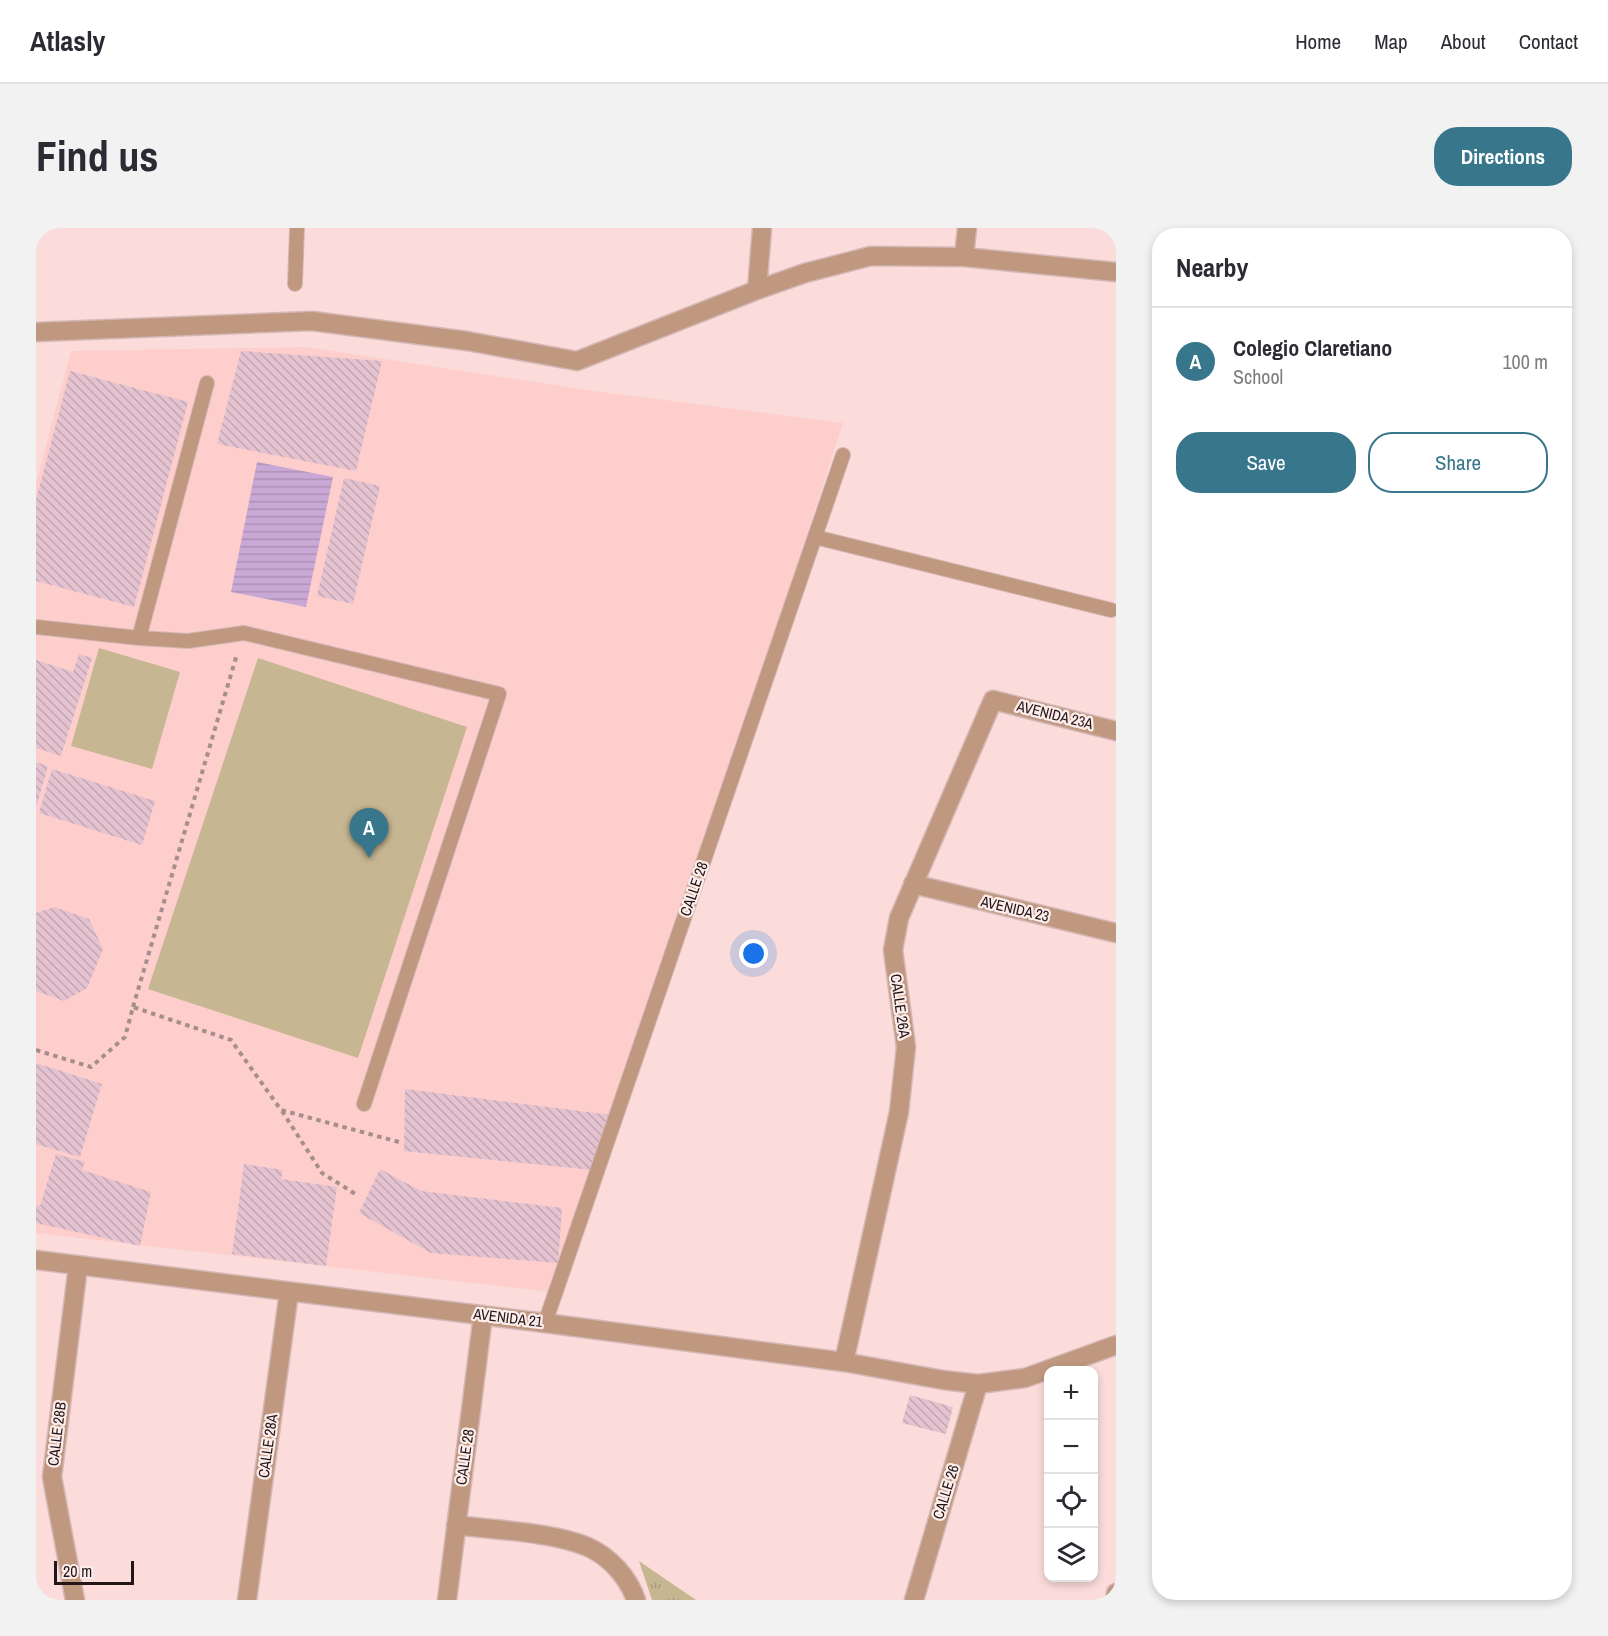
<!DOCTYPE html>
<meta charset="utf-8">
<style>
:root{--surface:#fff;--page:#f2f2f3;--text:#2b2b33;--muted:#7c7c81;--line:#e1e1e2;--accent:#38768b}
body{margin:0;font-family:"Archivo Narrow",sans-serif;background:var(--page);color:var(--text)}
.controls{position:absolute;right:18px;bottom:18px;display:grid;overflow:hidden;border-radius:12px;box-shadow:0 3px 9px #0003}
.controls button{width:54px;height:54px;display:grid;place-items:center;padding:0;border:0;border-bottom:2px solid var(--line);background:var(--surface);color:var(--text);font:30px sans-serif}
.scale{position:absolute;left:18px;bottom:15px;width:80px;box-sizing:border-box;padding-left:6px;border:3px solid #231616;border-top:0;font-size:16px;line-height:21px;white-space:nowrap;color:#231616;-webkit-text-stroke:4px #fdedec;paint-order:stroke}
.you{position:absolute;left:718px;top:726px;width:21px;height:21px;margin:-15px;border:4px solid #fff;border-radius:50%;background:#1a73e8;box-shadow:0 0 0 9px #1a73e833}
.badge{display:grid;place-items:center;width:39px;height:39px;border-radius:50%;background:var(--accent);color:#fff;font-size:20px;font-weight:700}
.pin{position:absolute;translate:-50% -50px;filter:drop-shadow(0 2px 3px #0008)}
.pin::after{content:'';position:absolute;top:32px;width:21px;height:18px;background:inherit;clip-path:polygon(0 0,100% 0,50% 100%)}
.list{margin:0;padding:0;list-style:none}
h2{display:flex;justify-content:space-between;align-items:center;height:78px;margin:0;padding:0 24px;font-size:26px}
h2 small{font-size:20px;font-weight:400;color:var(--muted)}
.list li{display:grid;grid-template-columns:39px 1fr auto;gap:18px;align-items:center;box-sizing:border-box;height:108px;padding:0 24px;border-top:2px solid var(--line)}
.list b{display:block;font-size:22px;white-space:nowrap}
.list p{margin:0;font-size:20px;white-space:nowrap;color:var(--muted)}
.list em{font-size:20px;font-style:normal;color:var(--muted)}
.actions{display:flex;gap:12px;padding:18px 24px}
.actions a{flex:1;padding:14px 0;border:2px solid var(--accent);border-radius:24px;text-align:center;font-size:21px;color:var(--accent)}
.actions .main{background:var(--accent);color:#fff}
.icon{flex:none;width:33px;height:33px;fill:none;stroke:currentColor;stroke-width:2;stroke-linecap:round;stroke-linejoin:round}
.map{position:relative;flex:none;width:1080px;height:1372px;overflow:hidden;border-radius:24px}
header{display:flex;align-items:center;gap:36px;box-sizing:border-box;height:84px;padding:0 30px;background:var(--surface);border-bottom:2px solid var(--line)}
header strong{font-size:28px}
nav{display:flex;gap:33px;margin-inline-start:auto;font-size:21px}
.intro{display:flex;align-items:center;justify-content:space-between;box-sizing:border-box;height:144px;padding:0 36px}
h1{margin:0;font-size:42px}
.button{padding:15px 27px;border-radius:24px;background:var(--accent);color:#fff;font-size:21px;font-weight:700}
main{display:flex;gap:36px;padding:0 36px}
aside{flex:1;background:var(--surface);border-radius:24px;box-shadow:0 3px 9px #0003}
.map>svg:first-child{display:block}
.built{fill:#fdcecc}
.grass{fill:url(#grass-tufts)}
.pitch{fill:#c7b692}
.water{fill:url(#water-rules)}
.building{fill:url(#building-back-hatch)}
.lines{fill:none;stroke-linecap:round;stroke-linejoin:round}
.service-casing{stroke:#d4b8b7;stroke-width:16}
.minor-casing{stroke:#d4b8b7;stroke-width:21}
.path{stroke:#a68e8c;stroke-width:4;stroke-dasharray:4.5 4.5;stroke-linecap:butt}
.service{stroke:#c0987f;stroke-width:14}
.minor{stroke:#c0987f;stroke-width:18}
.labels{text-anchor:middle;stroke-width:4.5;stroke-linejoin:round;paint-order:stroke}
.street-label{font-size:15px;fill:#231616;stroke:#fdedec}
</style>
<header>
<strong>Atlasly</strong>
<nav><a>Home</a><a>Map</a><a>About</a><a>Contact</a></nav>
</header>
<div class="intro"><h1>Find us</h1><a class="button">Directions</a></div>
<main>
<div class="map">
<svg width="1080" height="1372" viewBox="0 0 1080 1372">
<defs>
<pattern id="grass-tufts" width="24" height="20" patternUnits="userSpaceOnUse" patternTransform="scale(1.5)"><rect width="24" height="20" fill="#c7b692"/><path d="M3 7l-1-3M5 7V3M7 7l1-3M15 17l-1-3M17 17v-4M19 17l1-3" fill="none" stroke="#ab9c7d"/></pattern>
<pattern id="water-rules" width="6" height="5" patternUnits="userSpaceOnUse" patternTransform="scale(1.5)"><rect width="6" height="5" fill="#caa8d5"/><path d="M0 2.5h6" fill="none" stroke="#ad90b6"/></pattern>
<pattern id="building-back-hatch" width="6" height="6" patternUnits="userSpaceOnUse" patternTransform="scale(1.5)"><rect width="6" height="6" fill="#e4c2d0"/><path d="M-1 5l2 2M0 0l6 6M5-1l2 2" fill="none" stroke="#c3a6b2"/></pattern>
</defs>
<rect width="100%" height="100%" fill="#fbdcda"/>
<path class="built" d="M270,119L558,163L807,195L524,1065L0,1005V255L35,123Z"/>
<path class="grass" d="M603,1333L660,1372H616Z"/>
<path class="pitch" d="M63,420L144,444L116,541L35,518Z
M222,430L431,499L322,830L112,761Z"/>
<path class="water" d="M221,234L297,249L270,379L195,364Z"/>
<path class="building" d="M205,123L346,133L320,243L181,216Z
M34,143L152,174L98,379L0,353V272Z
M308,250L344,258L317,376L281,368Z
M43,426L56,430L25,528L0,520V432L37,444Z
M0,534L12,538L1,576H0Z
M16,541L119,573L106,617L3,585Z
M18,679L53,691L67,721L51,760L28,773L0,763V685Z
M0,835L66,856L44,929L0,916Z
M369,861L575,887L557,942L368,923Z
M20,926L49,934L46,942L115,964L104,1018L0,995V977L4,978Z
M208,936L247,942L245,951L301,959L290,1038L196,1026Z
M344,941L385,963L526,980L522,1035L395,1025L323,985Z
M874,1167L917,1179L910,1206L866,1195Z"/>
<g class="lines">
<defs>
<path id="service" d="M259,56L261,0
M779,309L1075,382
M0,399L103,410L152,413L208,405L463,466L328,876
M103,410L171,155
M509,1095L807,227"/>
<path id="minor" d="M928,29L931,0
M721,62L726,0
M0,104L276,93L431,113L541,133L721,62L769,45L835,28L928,29L1080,44
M877,656L1080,705
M0,1032L509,1095L808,1134L907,1152L942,1156L989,1150L1080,1117
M808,1134L863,884L870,819L857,722L863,690L957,472L1080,503
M420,1297C457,1302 518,1304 552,1319C574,1329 592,1349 600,1372
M39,1372L16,1249L42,1038
M211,1372L253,1064
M411,1372L447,1087
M878,1372L942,1156
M1079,1372L1080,1365"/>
</defs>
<use href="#service" class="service-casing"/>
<use href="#minor" class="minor-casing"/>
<path class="path" d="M97,779L201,426
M0,822L55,839L89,809L97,779L195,812L245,882L363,914
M246,883L286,945L321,967"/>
<use href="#service" class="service"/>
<use href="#minor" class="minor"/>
</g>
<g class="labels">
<g class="street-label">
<text transform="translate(1019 487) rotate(14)" y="5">AVENIDA 23A</text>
<text transform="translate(658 661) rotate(-71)" y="5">CALLE 28</text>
<text transform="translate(979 681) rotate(13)" y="5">AVENIDA 23</text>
<text transform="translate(864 778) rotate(82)" y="5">CALLE 26A</text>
<text transform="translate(472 1090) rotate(7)" y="5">AVENIDA 21</text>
<text transform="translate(21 1206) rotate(-83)" y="5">CALLE 28B</text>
<text transform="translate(232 1218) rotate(-82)" y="5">CALLE 28A</text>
<text transform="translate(429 1229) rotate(-82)" y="5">CALLE 28</text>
<text transform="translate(910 1264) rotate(-73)" y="5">CALLE 26</text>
</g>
</g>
</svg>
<div class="controls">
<button>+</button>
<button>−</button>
<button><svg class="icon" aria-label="locate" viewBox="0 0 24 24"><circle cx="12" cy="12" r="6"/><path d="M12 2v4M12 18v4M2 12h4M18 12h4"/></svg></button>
<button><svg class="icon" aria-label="layers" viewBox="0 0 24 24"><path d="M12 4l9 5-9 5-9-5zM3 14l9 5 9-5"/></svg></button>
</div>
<div class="scale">20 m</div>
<div class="you"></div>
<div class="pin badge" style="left:333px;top:630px">A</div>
</div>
<aside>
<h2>Nearby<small></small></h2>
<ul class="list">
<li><span class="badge">A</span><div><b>Colegio Claretiano</b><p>School</p></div><em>100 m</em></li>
</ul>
<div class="actions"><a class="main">Save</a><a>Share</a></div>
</aside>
</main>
